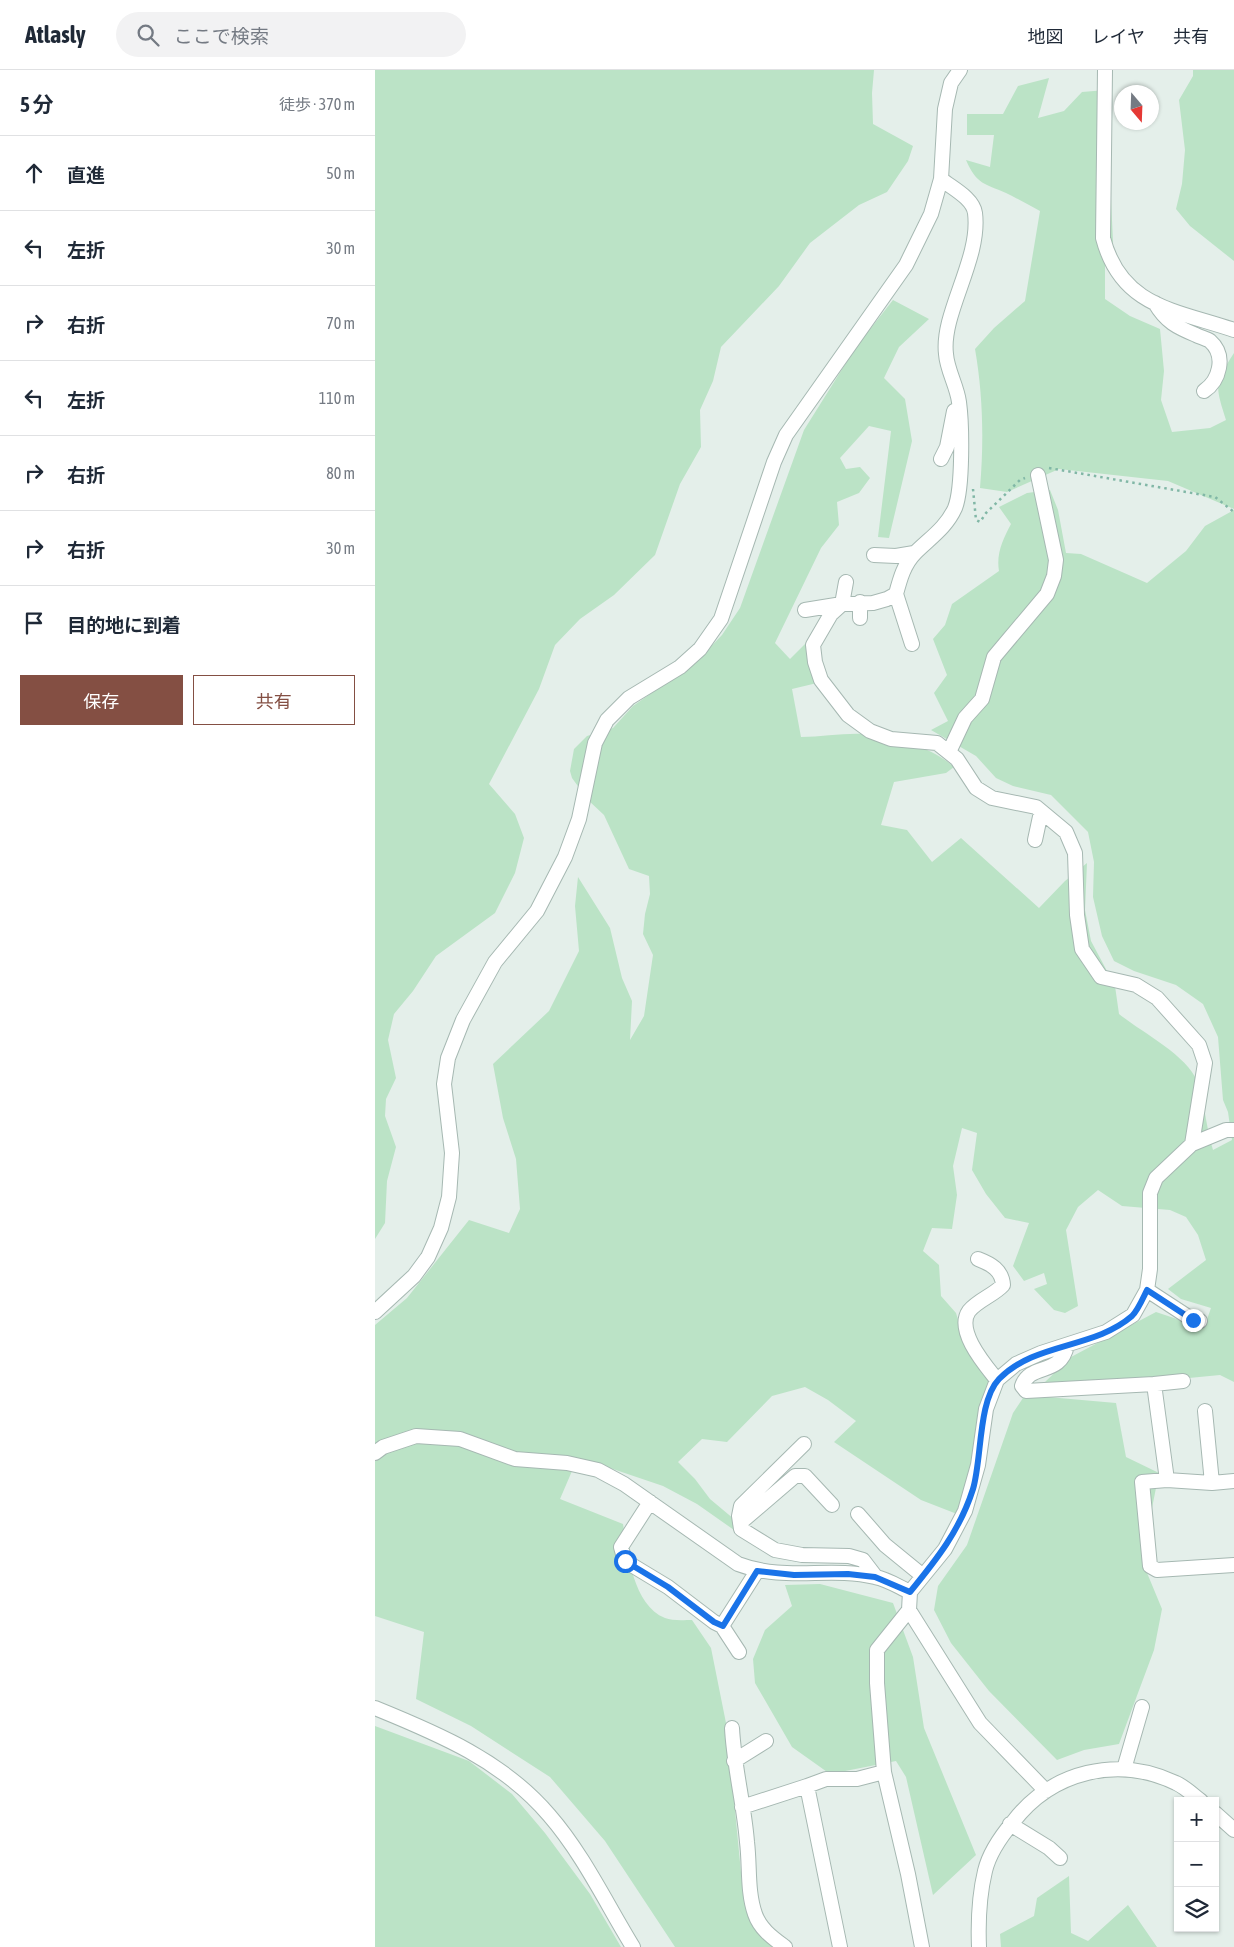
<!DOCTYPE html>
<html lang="ja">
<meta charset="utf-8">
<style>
:root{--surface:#fff;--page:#f2f2f3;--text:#1f2937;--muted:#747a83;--line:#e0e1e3;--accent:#844f43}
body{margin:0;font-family:"Asap Condensed","Noto Sans JP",sans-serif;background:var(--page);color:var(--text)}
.controls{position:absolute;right:15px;bottom:15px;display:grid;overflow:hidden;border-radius:0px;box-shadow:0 1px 4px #0004}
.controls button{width:45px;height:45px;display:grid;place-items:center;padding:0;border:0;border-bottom:1px solid var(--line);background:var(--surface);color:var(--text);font:25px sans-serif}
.compass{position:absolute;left:739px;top:15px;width:45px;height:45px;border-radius:50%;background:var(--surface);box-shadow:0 1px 4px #0004;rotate:161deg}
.stop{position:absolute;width:15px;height:15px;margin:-11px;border:4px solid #1a73e8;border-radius:50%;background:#fff}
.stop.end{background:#1a73e8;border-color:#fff;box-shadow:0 1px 5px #0008}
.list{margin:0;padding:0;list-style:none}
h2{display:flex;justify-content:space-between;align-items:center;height:65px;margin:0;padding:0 20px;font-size:21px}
h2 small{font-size:16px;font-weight:400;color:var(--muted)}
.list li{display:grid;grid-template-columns:32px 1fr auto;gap:15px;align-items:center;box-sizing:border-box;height:75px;padding:0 20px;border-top:1px solid var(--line)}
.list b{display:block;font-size:19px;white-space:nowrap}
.list em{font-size:16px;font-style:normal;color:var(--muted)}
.actions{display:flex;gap:10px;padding:15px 20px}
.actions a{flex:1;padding:11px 0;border:1px solid var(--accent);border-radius:0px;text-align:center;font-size:18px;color:var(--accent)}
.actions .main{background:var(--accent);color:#fff}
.icon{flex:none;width:28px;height:28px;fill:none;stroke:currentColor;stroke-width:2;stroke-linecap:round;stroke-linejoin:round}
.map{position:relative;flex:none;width:859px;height:1877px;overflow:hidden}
header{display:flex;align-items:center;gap:30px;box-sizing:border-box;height:70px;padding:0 25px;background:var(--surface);border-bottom:1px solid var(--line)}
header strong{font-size:24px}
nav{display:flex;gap:28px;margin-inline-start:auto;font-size:18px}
.search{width:350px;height:45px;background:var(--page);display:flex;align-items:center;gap:12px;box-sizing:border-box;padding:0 18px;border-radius:28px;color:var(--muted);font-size:19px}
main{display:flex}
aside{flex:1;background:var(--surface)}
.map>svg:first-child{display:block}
.green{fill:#bbe3c6}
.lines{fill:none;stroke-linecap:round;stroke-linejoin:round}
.minor-casing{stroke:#a6b8b2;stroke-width:16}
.path{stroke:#81b7a6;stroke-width:2.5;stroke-dasharray:2.5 4;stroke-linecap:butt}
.minor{stroke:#fff;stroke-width:14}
.route{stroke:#1a73e8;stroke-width:6}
</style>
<header>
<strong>Atlasly</strong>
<div class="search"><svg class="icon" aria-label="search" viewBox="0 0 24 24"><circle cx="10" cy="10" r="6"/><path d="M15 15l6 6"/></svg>ここで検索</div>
<nav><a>地図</a><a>レイヤ</a><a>共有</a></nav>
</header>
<main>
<aside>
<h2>5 分<small>徒歩 · 370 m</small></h2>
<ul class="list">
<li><svg class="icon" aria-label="ahead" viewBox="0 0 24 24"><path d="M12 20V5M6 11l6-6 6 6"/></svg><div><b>直進</b></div><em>50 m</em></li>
<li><svg class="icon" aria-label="left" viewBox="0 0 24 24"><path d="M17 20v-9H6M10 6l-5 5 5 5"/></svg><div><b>左折</b></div><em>30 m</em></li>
<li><svg class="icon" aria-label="right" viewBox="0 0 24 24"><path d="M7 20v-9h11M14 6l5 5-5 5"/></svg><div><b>右折</b></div><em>70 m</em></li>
<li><svg class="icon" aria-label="left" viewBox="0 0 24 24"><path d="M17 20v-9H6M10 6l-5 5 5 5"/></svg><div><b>左折</b></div><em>110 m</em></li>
<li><svg class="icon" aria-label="right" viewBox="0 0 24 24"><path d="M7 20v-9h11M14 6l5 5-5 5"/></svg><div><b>右折</b></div><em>80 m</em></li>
<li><svg class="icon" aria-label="right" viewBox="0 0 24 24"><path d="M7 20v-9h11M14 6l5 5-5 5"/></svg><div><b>右折</b></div><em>30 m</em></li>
<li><svg class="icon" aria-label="arrive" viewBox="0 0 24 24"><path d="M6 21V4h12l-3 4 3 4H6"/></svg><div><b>目的地に到着</b></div></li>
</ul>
<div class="actions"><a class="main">保存</a><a>共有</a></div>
</aside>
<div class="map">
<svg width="859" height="1877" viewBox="0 0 859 1877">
<rect width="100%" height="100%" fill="#e4efea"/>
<path class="green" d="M0,0H499L497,23L498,54L538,76L533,91L512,122L484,135L435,173L404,216L346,277L338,311L325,340L326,377L305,414L280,485L239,525L205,549L180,575L164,619L114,714L140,744L149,768L140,803L120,843L61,886L38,921L19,944L13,970L21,1008L11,1029L10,1046L21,1077L12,1111L10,1153L0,1169Z
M818,0H859V191L815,156L801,139L807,114L810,80L804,30L818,6Z
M674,8L663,48L689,41L707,22L731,20L738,172L730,197V229L755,246L785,259L789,301L786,330L797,362L835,358L851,350C840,315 839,314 859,283V439L793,411L684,399L632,422L605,418C609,371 608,325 600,279L619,258L650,231L665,141C654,135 643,129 631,123C609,113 602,115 591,90L615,97L619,65H592V44H628L643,16Z
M518,230L554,249L524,277L509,308L530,329L537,371L514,468L503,467L516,361L494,356L465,388L471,399L485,397L495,408L484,423L462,432L464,455L446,478L400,573L415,589L434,570L442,613L417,619L426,667C447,667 468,663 489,664C517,665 558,678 579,697L571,703L519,712L506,755L532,760L557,792L586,768L664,838L690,811L712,793L710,840L716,871L740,916L744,944C766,962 812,985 822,1011C830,1033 831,1058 838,1080L857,1070L853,1042L848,1030L843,967L828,934L801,915L759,901L739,891L727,866L718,827L719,792L713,762L676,725L638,716L621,708L601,686L556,660L573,651L559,623L572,605L558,569L570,555L577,534L624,501C621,484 628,469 636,454L624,437L652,423L675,420L683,440L691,483L706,484L772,513L811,481L830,456L859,440V1312L845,1305L700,1319L670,1312L696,1287L781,1242L829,1258L836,1238L806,1229L793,1219L831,1190L823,1165L811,1147L795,1140L747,1136L723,1120L703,1137L691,1160L703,1236L690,1243L679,1240L659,1219L672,1214L669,1203L649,1211L638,1196L654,1153L630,1148L611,1124L597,1100L602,1063L587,1058L578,1096L582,1125L577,1159L557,1158L548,1181L564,1195L566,1226L581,1243L594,1284L626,1322L600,1378L599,1424L582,1444L546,1430L459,1372L481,1351L453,1330L430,1317L397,1326L352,1372L327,1369L303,1392L320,1409L335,1429L384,1470L359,1460L322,1434L288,1416L229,1396L200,1394L185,1429L248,1454C253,1484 258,1535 290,1548C297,1551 309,1550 317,1550L336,1578L352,1658L368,1823L375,1845L401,1877H300L230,1771L175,1707L96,1656L41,1629L49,1562L0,1546V1255L32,1228L94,1150L134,1163L145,1139L141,1089L128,1048L118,994L174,941L204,881L200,836L203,807L235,858L247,908L257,931L255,970L269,946L278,885L268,864L270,844L275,824L274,806L254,799L229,745L213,730L197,708L195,701L199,679L212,666L238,658L258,636L321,592L347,565L365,538L429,360L481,277Z
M650,1325L741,1333L751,1387L784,1403L771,1468L770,1498L787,1539L779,1580L744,1674L709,1680L682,1690L614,1621L576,1573L559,1540L563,1516L592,1475L638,1343Z
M445,1514L518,1533L538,1587L549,1658L601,1785L558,1825L531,1707L521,1691L455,1704L417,1677L380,1613L378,1589L390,1560L417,1536L410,1515Z
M0,1656L94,1691L137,1724L170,1763L215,1824L246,1877H0Z
M694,1806L696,1863L713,1871L753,1835L782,1877H626L625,1864L659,1846L662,1828Z"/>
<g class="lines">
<defs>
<path id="minor" d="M730,0L728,168C746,237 800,240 859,260
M566,109C577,118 598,128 600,143C606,189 566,243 571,284C572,300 582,316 584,332C587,354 588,418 580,438C571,458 555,468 540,483C529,494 525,509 521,524L512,529L498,533L467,534L456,544L438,575L440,592L446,610L473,645L495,661L516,669L562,673L582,689L601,718L617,728L661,737L691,762L700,783L702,845L707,879L726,907L761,915L782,928L824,975L830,993L817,1074
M780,233C791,252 802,257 821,265C825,267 832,269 835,271C852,286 844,311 829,321
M566,389L572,377L579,341
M499,485L521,486L539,483
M521,524L537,574
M430,540L467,534L471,512
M485,548V532
M574,682L590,648L607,629L619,587L672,524L679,506L681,490L663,405
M660,770L666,742
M603,1189C616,1194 627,1200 628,1215C619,1225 603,1230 594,1241C580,1261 611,1296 622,1310
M772,1220L818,1250L825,1251
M0,1242L39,1206L53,1187L66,1158L74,1127L77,1083L69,1014L73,988L88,950L120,892L162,841L190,787L204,749L220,673L232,650L254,628L305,597L325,579L346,549L399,392L411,365L531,195L556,144L566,109L570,39L576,13L585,0
M692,1275C686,1307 655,1292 647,1316L651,1321L779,1314L792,1410L837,1413L859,1411
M779,1314L808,1311
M830,1341L837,1413
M429,1374L366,1436L364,1446L366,1459L400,1480L427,1485L474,1486L488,1490L501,1507
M0,1383L8,1377L41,1366L85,1369L140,1389L192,1393L223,1400L249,1414L363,1494C410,1512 454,1496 500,1507C512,1509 524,1517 535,1522
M792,1410L767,1412L775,1496L782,1500L859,1495
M275,1432L246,1477L250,1491L293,1517L339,1552L347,1556L364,1582
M483,1444L510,1475L548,1506
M365,1453L420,1406H430L457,1435
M347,1556L382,1501
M0,1638C64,1664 128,1691 174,1745C208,1784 231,1833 258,1877
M357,1658C359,1697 369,1734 372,1772C375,1796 372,1821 380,1844C385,1859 398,1868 410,1877
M359,1691L391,1671
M749,1699L767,1637
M509,1702L502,1613V1580L534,1540
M671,1721L605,1653L534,1540L535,1522L570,1479L590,1441L603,1395L611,1339L622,1310L641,1294L666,1283L731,1262L758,1245L772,1220L775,1199V1123L781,1108L817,1074L851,1060H859
M367,1737L432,1716
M840,1743L859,1760
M635,1754L674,1778L685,1788
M465,1877L432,1716L451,1709H482L509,1702L533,1804L547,1877
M604,1877C603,1852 604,1826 610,1801C614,1784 627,1765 638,1752C677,1701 743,1685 801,1713C810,1717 818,1725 826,1731"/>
</defs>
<use href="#minor" class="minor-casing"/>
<path class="path" d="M674,398L840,427L859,442
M598,419L601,450L605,452L611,443L645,410L650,408"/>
<use href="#minor" class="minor"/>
</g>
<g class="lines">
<path class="route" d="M250,1491L293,1517L339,1552L348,1556L382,1501L419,1505L473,1504L500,1507L535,1522C562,1489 585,1460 598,1419C607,1389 603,1331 624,1309C660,1272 719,1279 757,1246C763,1240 768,1228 772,1220L818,1250"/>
</g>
</svg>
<div class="controls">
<button>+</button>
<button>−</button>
<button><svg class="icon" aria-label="layers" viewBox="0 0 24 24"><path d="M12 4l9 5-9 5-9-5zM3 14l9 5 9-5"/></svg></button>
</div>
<svg class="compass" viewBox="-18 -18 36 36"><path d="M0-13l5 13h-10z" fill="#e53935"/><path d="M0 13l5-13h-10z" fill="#747a83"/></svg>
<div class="stop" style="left:250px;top:1491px"></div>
<div class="stop end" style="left:818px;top:1250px"></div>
</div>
</main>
